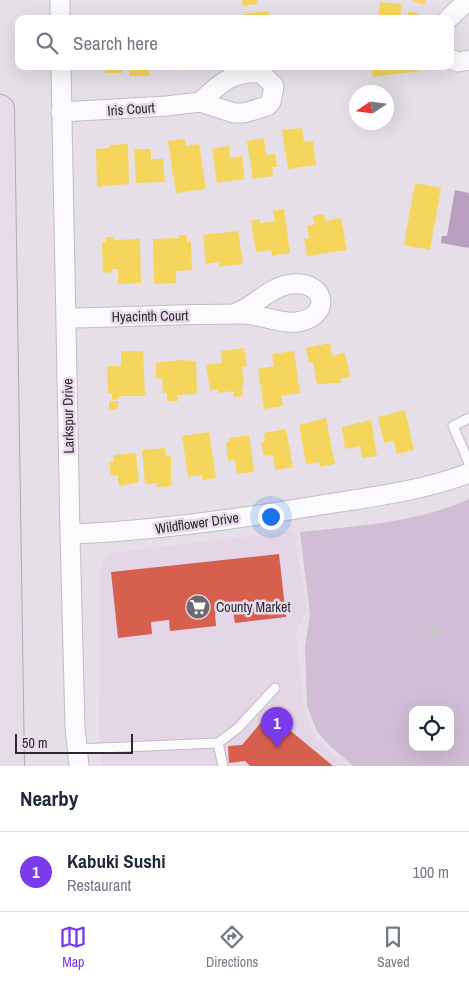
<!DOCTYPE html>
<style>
:root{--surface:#fff;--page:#f6f6f7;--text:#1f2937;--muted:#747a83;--line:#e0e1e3;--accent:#7c3aed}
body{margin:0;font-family:"Archivo Narrow",sans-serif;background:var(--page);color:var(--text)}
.controls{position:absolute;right:15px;bottom:15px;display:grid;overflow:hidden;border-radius:10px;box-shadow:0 5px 20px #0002}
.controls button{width:45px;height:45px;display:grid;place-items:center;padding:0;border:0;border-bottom:1px solid var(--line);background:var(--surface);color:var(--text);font:25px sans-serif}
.compass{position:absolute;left:349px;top:85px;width:45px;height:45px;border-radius:50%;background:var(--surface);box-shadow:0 5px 20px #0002;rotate:257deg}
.scale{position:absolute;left:15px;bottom:12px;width:118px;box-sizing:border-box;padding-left:5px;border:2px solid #2e292f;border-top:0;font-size:14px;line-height:18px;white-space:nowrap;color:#2e292f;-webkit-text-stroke:4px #e9dbec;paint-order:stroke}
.you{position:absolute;left:270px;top:516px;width:18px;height:18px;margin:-12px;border:4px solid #fff;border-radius:50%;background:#1a73e8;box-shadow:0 0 0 8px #1a73e833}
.badge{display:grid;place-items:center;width:32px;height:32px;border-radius:50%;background:var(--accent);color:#fff;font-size:16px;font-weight:700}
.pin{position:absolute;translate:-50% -41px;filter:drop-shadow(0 1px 2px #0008)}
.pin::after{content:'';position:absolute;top:26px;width:18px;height:15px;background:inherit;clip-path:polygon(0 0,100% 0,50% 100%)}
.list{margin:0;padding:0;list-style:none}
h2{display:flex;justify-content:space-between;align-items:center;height:65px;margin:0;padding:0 20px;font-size:21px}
h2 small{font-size:16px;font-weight:400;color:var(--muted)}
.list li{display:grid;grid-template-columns:32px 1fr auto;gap:15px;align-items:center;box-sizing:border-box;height:80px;padding:0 20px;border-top:1px solid var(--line)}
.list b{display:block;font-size:19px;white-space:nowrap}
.list p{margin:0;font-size:16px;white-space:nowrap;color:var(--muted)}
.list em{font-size:16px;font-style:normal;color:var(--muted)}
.icon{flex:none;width:28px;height:28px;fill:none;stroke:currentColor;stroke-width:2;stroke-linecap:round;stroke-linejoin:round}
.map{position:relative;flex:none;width:469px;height:766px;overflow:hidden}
.search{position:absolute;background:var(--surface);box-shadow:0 5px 20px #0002;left:15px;right:15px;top:15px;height:55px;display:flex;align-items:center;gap:12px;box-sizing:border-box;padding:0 18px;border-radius:10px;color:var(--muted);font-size:19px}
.sheet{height:145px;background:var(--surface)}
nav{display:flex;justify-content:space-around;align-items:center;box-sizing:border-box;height:70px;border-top:1px solid var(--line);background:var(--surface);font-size:14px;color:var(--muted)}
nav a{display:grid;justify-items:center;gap:2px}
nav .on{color:var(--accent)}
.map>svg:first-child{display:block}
.built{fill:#e4d6e7}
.green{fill:#d1bdd5;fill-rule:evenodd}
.water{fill:#b99ebf}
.homes{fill:#f6d55c}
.shops{fill:#d6604d}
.building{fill:#c7c7c9}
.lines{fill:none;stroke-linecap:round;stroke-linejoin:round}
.service-casing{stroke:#c2bcc3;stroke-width:11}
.minor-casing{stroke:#c2bcc3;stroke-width:21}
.motorway-casing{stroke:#b4a7b8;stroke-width:30}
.service{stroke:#fbfafc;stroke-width:9}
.minor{stroke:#fbfafc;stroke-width:19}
.motorway{stroke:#e6dce8;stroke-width:28}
.labels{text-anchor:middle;stroke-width:5;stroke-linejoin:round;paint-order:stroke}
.street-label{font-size:14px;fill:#2e292f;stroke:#e9dbec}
.poi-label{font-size:14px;fill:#2e292f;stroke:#e9dbec;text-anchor:start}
</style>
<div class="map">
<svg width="469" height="766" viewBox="0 0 469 766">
<rect width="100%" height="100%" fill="#e6dfe8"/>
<path class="built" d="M294,531L307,610L296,633L304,711L316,739L348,766H102L99,732L100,572L106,556L117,552Z"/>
<path class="green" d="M469,499V766H353L328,744L317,731L307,706L305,646L310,615L300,532C357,526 416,523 469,499ZM413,710H450V747H413Z"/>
<path class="water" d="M455,190L469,193V248L441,243L442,236H447Z"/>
<path class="homes" d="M242,0H257L258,4L243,6Z
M411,0H426L424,5Z
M380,2L402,4L400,16L408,17V12L418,13V19H378Z
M269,11L270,19H244V14Z
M96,66H122V73H105V69H96Z
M129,66H155V69H149V76H129Z
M174,66H194V67L175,71Z
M371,66H418L419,71L373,77Z
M302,128L304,142L313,141L316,165L288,169L282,130Z
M264,138L266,155L275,154L277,167H272L273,176L253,179L247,141Z
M185,139L186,146L199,144L206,189L176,193L168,141Z
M128,144L129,184L97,187L96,149L110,148V145Z
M229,146L230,158L242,156L245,179L217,183L212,149Z
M134,149H151V159H163L165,182L136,183Z
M415,183L441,188L430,250L404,245Z
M284,209L290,253L272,256L271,250L256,252L251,221L260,219V223L275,221L273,211Z
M324,214L325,221L341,218L347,250L307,256L304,239L309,238L307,226L315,224L313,216Z
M238,231L243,264L219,267V262L206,264L203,235Z
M179,235H187V242H191L192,270L176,271V283L154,284L153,239L179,238Z
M105,237H113V240L140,239L141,283L118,284V269H112V272L103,273L102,242H106Z
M330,343L332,356L345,353L350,377L340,379L341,383L317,384L313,362L309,363L306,348Z
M244,348L247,366L242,367L244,386H242L243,396L234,397L233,391L218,393V389L210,390L206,365L222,363L221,351Z
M121,351H143L145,396H119V399L112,400V393H108L107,366H121Z
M294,351L300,393L281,396L283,406L264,409L258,369L274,366L272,354Z
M180,360L196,361L197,394L177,395L178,401H167V393H163L162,378H156V363Z
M109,401H118V409L109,410Z
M405,410L414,450L397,454L394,441L384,443L378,417Z
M326,418L335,464L320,467L319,462L306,464L299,425Z
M371,420L377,456L362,458L360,446L345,449L342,427Z
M286,429L293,467L275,470L273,455L264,456L261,443L265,442L264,433Z
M209,432L216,478L202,480V475L188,477L182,436Z
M249,435L254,472L237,474L235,460L228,461L226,442L229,441V438Z
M165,448L166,456H171V486L158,487L157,483L145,484L142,450Z
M136,453L139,482L119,486L118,475L111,476L109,462H114L113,455Z"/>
<path class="shops" d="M279,554L286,617L235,623L233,611L215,613L216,626L170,631L169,620L151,622L152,634L118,638L111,572Z
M269,713L333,766H250L245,761L229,763L228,746L242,745Z"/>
<path class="building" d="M438,627L441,633L431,637L428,630Z"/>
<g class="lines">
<defs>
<path id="service" d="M469,418L453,426L469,463
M218,743L223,766
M77,749L218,743L238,728L275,688"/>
<path id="minor" d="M60,0V19
M448,19L468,0
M450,59L458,62L469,60
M61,66L70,534L75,727L79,766
M61,112L167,106L200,102L234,113H244L267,106L271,102L274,86L261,73C231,71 220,84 200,102
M67,318C125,317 183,314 241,314C261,314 278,324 297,322C334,317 326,276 286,285C266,290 253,308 233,314
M70,534C154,531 238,519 321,505C371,497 422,491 469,473"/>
<path id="motorway" d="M0,109L10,766"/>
</defs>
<use href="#service" class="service-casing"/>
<use href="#minor" class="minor-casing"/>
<use href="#motorway" class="motorway-casing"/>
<use href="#service" class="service"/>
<use href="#minor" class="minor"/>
<use href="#motorway" class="motorway"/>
</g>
<defs>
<symbol id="supermarket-disc" viewBox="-11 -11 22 22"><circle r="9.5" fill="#6e6970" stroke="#e9dbec"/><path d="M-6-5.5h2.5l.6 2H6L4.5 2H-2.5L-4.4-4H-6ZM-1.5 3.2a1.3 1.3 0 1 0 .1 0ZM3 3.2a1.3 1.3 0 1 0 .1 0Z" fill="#fff"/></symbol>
</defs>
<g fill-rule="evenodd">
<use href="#supermarket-disc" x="184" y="593" width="28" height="28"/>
</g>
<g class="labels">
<g class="street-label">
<text transform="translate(131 109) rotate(-4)" y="5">Iris Court</text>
<text transform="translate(150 316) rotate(-1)" y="5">Hyacinth Court</text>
<text transform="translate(68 416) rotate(-91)" y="5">Larkspur Drive</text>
<text transform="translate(197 523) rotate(-8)" y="5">Wildflower Drive</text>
</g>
<g class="poi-label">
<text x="216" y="612">County Market</text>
</g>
</g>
</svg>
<div class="controls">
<button><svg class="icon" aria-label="locate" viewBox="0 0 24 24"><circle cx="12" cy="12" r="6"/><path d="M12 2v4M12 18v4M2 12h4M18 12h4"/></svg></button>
</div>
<svg class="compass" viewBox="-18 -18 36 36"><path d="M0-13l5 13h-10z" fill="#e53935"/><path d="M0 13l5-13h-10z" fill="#747a83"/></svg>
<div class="scale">50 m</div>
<div class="you"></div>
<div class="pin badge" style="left:277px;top:748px">1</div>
<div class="search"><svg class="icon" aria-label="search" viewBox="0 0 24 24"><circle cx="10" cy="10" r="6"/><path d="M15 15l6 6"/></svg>Search here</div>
</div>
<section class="sheet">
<h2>Nearby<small></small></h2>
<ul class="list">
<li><span class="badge">1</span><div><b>Kabuki Sushi</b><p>Restaurant</p></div><em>100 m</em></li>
</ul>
</section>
<nav>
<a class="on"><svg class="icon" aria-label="map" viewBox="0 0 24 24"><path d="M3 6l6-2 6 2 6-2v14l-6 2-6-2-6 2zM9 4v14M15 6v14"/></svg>Map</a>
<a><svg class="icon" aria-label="directions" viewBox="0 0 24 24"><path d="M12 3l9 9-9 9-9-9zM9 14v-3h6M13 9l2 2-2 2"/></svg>Directions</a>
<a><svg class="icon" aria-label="saved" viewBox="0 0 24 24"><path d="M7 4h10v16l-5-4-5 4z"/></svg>Saved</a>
</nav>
